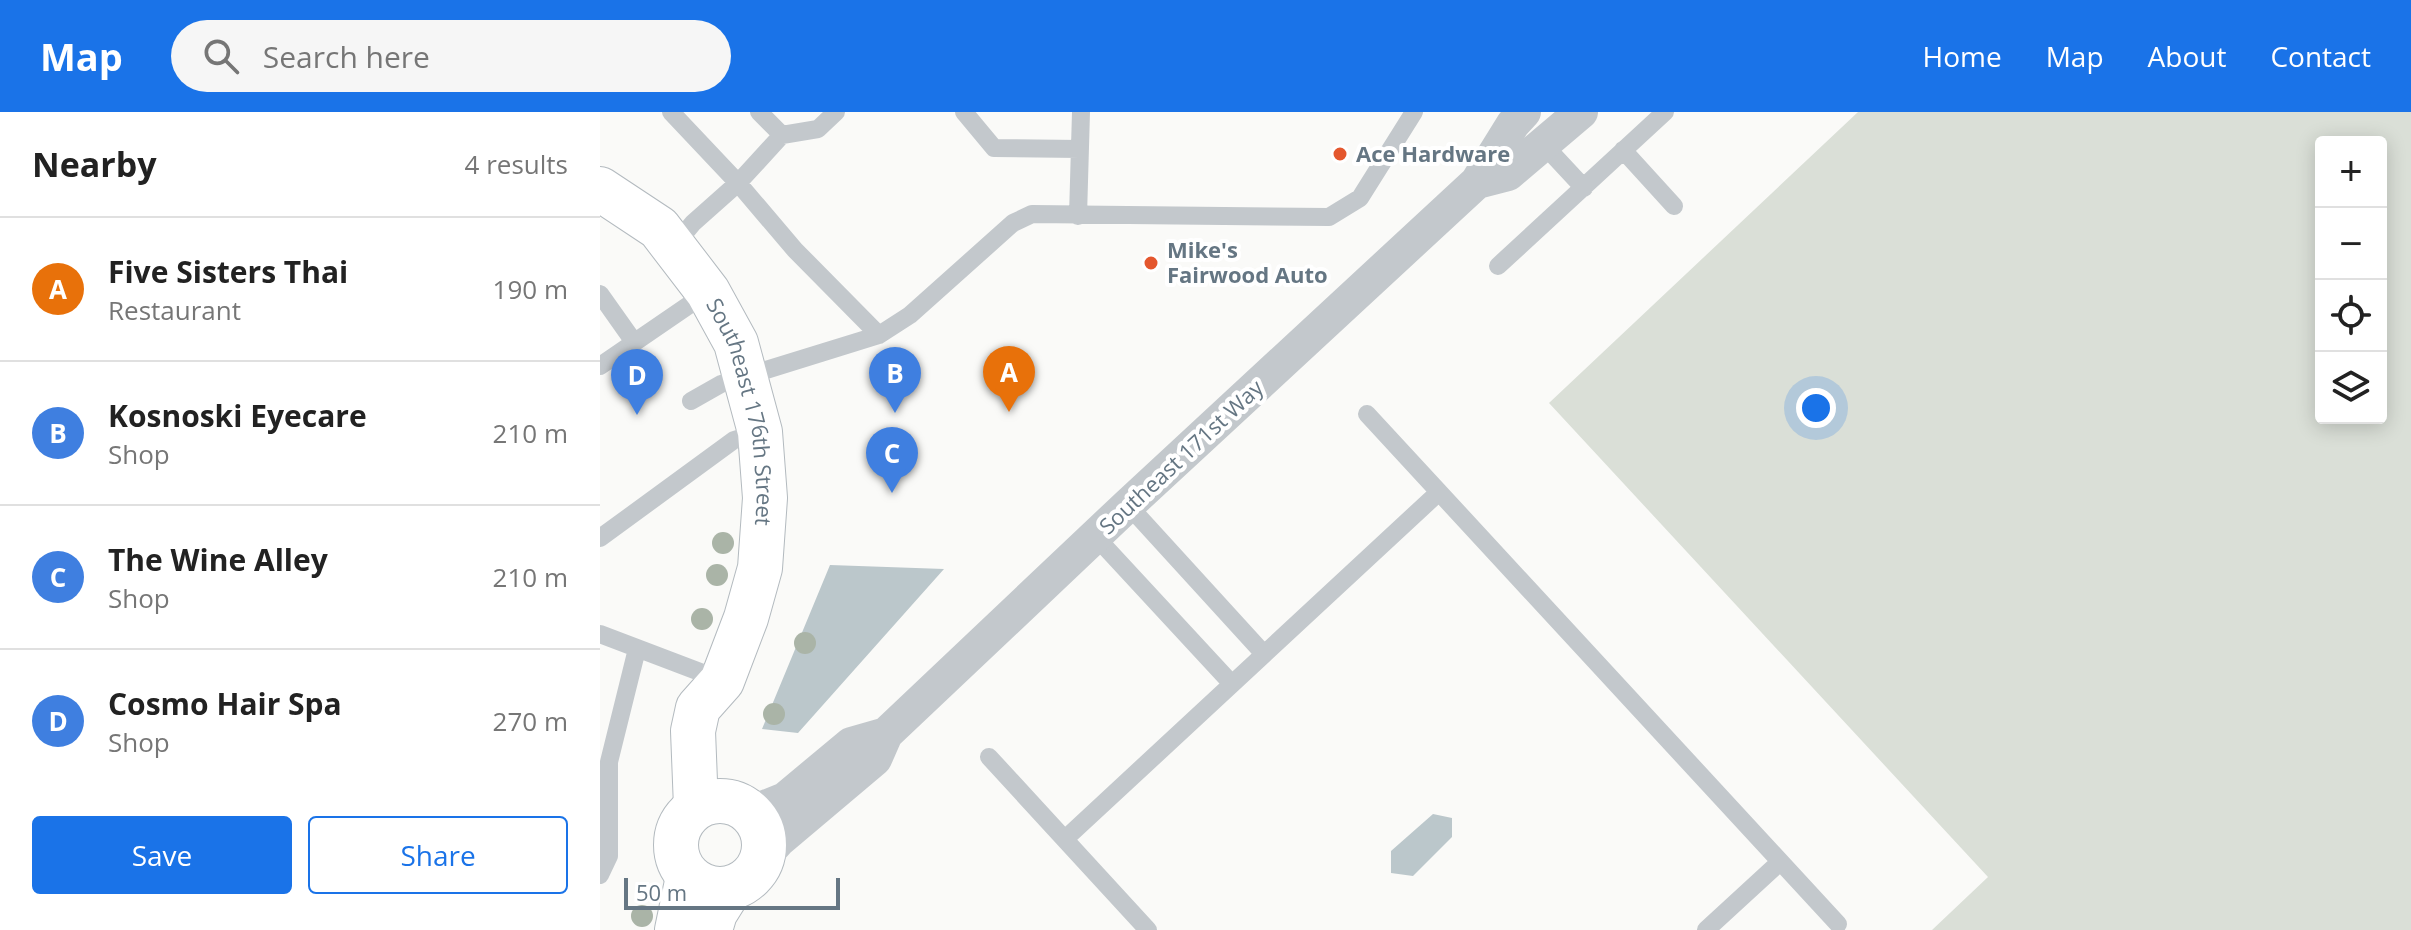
<!DOCTYPE html>
<meta charset="utf-8">
<style>
:root{--surface:#fff;--page:#f6f6f6;--text:#222;--muted:#767676;--line:#e0e0e0;--accent:#1a73e8}
body{margin:0;font-family:"Open Sans",sans-serif;background:var(--page);color:var(--text)}
.controls{position:absolute;right:24px;top:24px;display:grid;overflow:hidden;border-radius:8px;box-shadow:0 4px 20px #0003}
.controls button{width:72px;height:72px;display:grid;place-items:center;padding:0;border:0;border-bottom:2px solid var(--line);background:var(--surface);color:var(--text);font:40px sans-serif}
.scale{position:absolute;left:24px;bottom:20px;width:216px;box-sizing:border-box;padding-left:8px;border:4px solid #657683;border-top:0;font-size:22px;line-height:28px;white-space:nowrap;color:#657683;-webkit-text-stroke:6px #fff;paint-order:stroke}
.you{position:absolute;left:1216px;top:296px;width:28px;height:28px;margin:-20px;border:6px solid #fff;border-radius:50%;background:#1a73e8;box-shadow:0 0 0 12px #1a73e833}
.badge{display:grid;place-items:center;width:52px;height:52px;border-radius:50%;background:var(--accent);color:#fff;font-size:26px;font-weight:700}
.pin{position:absolute;translate:-50% -66px;filter:drop-shadow(0 2px 4px #0008)}
.pin::after{content:'';position:absolute;top:42px;width:28px;height:24px;background:inherit;clip-path:polygon(0 0,100% 0,50% 100%)}
.list{margin:0;padding:0;list-style:none}
h2{display:flex;justify-content:space-between;align-items:center;height:104px;margin:0;padding:0 32px;font-size:34px}
h2 small{font-size:26px;font-weight:400;color:var(--muted)}
.list li{display:grid;grid-template-columns:52px 1fr auto;gap:24px;align-items:center;box-sizing:border-box;height:144px;padding:0 32px;border-top:2px solid var(--line)}
.list b{display:block;font-size:30px;white-space:nowrap}
.list p{margin:0;font-size:26px;white-space:nowrap;color:var(--muted)}
.list em{font-size:26px;font-style:normal;color:var(--muted)}
.actions{display:flex;gap:16px;padding:24px 32px}
.actions a{flex:1;padding:18px 0;border:2px solid var(--accent);border-radius:8px;text-align:center;font-size:28px;color:var(--accent)}
.actions .main{background:var(--accent);color:#fff}
.icon{flex:none;width:44px;height:44px;fill:none;stroke:currentColor;stroke-width:2;stroke-linecap:round;stroke-linejoin:round}
.map{position:relative;flex:none;width:1811px;height:818px;overflow:hidden}
header{display:flex;align-items:center;gap:48px;box-sizing:border-box;height:112px;padding:0 40px;background:var(--accent);color:#fff}
header strong{font-size:38px}
nav{display:flex;gap:44px;margin-inline-start:auto;font-size:28px}
.search{width:560px;height:72px;background:var(--page);display:flex;align-items:center;gap:20px;box-sizing:border-box;padding:0 28px;border-radius:44px;color:var(--muted);font-size:30px}
main{display:flex}
aside{flex:1;background:var(--surface)}
.map>svg:first-child{display:block}
.green{fill:#dadfd7;fill-rule:evenodd}
.water{fill:#bbc7cb}
.lines{fill:none;stroke-linecap:round;stroke-linejoin:round}
.secondary-casing{stroke:#b3babf;stroke-width:46}
.lane{stroke:#c3c8cc;stroke-width:18}
.street{stroke:#c3c8cc;stroke-width:34}
.secondary{stroke:#fff;stroke-width:44}
.tree{fill:#aab4a7}
.poi-dot{fill:#e4572e;stroke:#fff;stroke-width:3}
.labels{text-anchor:middle;stroke-width:8;stroke-linejoin:round;paint-order:stroke}
.poi-label{font-size:22px;font-weight:bold;fill:#657683;stroke:#fff;text-anchor:start}
.street-label{font-size:22px;fill:#657683;stroke:#fff}
</style>
<header>
<strong>Map</strong>
<div class="search"><svg class="icon" aria-label="search" viewBox="0 0 24 24"><circle cx="10" cy="10" r="6"/><path d="M15 15l6 6"/></svg>Search here</div>
<nav><a>Home</a><a>Map</a><a>About</a><a>Contact</a></nav>
</header>
<main>
<aside>
<h2>Nearby<small>4 results</small></h2>
<ul class="list">
<li><span class="badge" style="background:#e8710a">A</span><div><b>Five Sisters Thai</b><p>Restaurant</p></div><em>190 m</em></li>
<li><span class="badge" style="background:#3f7fe0">B</span><div><b>Kosnoski Eyecare</b><p>Shop</p></div><em>210 m</em></li>
<li><span class="badge" style="background:#3f7fe0">C</span><div><b>The Wine Alley</b><p>Shop</p></div><em>210 m</em></li>
<li><span class="badge" style="background:#3f7fe0">D</span><div><b>Cosmo Hair Spa</b><p>Shop</p></div><em>270 m</em></li>
</ul>
<div class="actions"><a class="main">Save</a><a>Share</a></div>
</aside>
<div class="map">
<svg width="1811" height="818" viewBox="0 0 1811 818">
<rect width="100%" height="100%" fill="#fafaf8"/>
<path class="green" d="M1258,0H1811V818H1332L1388,765L949,291ZM1721,30H1781V306H1721Z"/>
<path class="water" d="M230,453L344,457L198,621L162,617Z
M833,702L852,706V725L813,764L791,761V739Z"/>
<g class="lines">
<defs>
<g id="secondary">
<path id="s1" d="M0,77L59,116L108,180L136,231L160,320L165,386L160,456L146,506L122,569L98,596L93,619L96,695"/>
<circle cx="120" cy="733" r="44"/>
<path d="M77,818L88,765"/>
<path d="M110,818L115,801L130,777"/>
</g>
</defs>
<use href="#secondary" class="secondary-casing"/>
<path class="lane" d="M71,0L138,71L182,23L159,0
M364,0L394,36L480,37
M182,23L218,17L236,0
M944,33L984,76
M1023,38L1074,94
M478,104L481,0
M74,134L93,111L138,71L195,138L279,223
M898,154L1065,0
M0,182L34,230
M0,254L108,180
M91,289L121,272L279,223L310,203L413,111L432,102L729,105L760,86L814,0
M767,302L1238,812
M528,393L664,542
M495,424L632,572
M0,426L134,328L160,320
M0,522L121,568
M389,645L548,818
M465,727L839,380
M0,763L9,744V650L37,537
M1106,818L1180,750"/>
<path class="street" d="M877,70L908,62L981,0
M150,701L185,687L251,632L286,622
M162,747L179,728L275,647L286,622L528,393L877,70L913,12L924,0"/>
<use href="#secondary" class="secondary"/>
</g>
<g class="tree">
<circle cx="123" cy="431" r="11"/>
<circle cx="117" cy="463" r="11"/>
<circle cx="102" cy="507" r="11"/>
<circle cx="205" cy="531" r="11"/>
<circle cx="174" cy="602" r="11"/>
<circle cx="42" cy="804" r="11"/>
</g>
<g class="poi-dot">
<circle cx="740" cy="42" r="8"/>
<circle cx="551" cy="151" r="8"/>
</g>
<g class="labels">
<g class="poi-label">
<text x="756" y="50">Ace Hardware</text>
<text x="567" y="146">Mike's<tspan x="567" dy="25">Fairwood Auto</tspan></text>
</g>
<g class="street-label">
<text dy="8" stroke="none"><textPath href="#s1" startOffset="278">Southeast 176th Street</textPath></text>
<text transform="translate(581 345) rotate(-43)" y="8">Southeast 171st Way</text>
</g>
</g>
</svg>
<div class="controls">
<button>+</button>
<button>−</button>
<button><svg class="icon" aria-label="locate" viewBox="0 0 24 24"><circle cx="12" cy="12" r="6"/><path d="M12 2v4M12 18v4M2 12h4M18 12h4"/></svg></button>
<button><svg class="icon" aria-label="layers" viewBox="0 0 24 24"><path d="M12 4l9 5-9 5-9-5zM3 14l9 5 9-5"/></svg></button>
</div>
<div class="scale">50 m</div>
<div class="you"></div>
<div class="pin badge" style="left:409px;top:300px;background:#e8710a">A</div>
<div class="pin badge" style="left:295px;top:301px;background:#3f7fe0">B</div>
<div class="pin badge" style="left:292px;top:381px;background:#3f7fe0">C</div>
<div class="pin badge" style="left:37px;top:303px;background:#3f7fe0">D</div>
</div>
</main>
